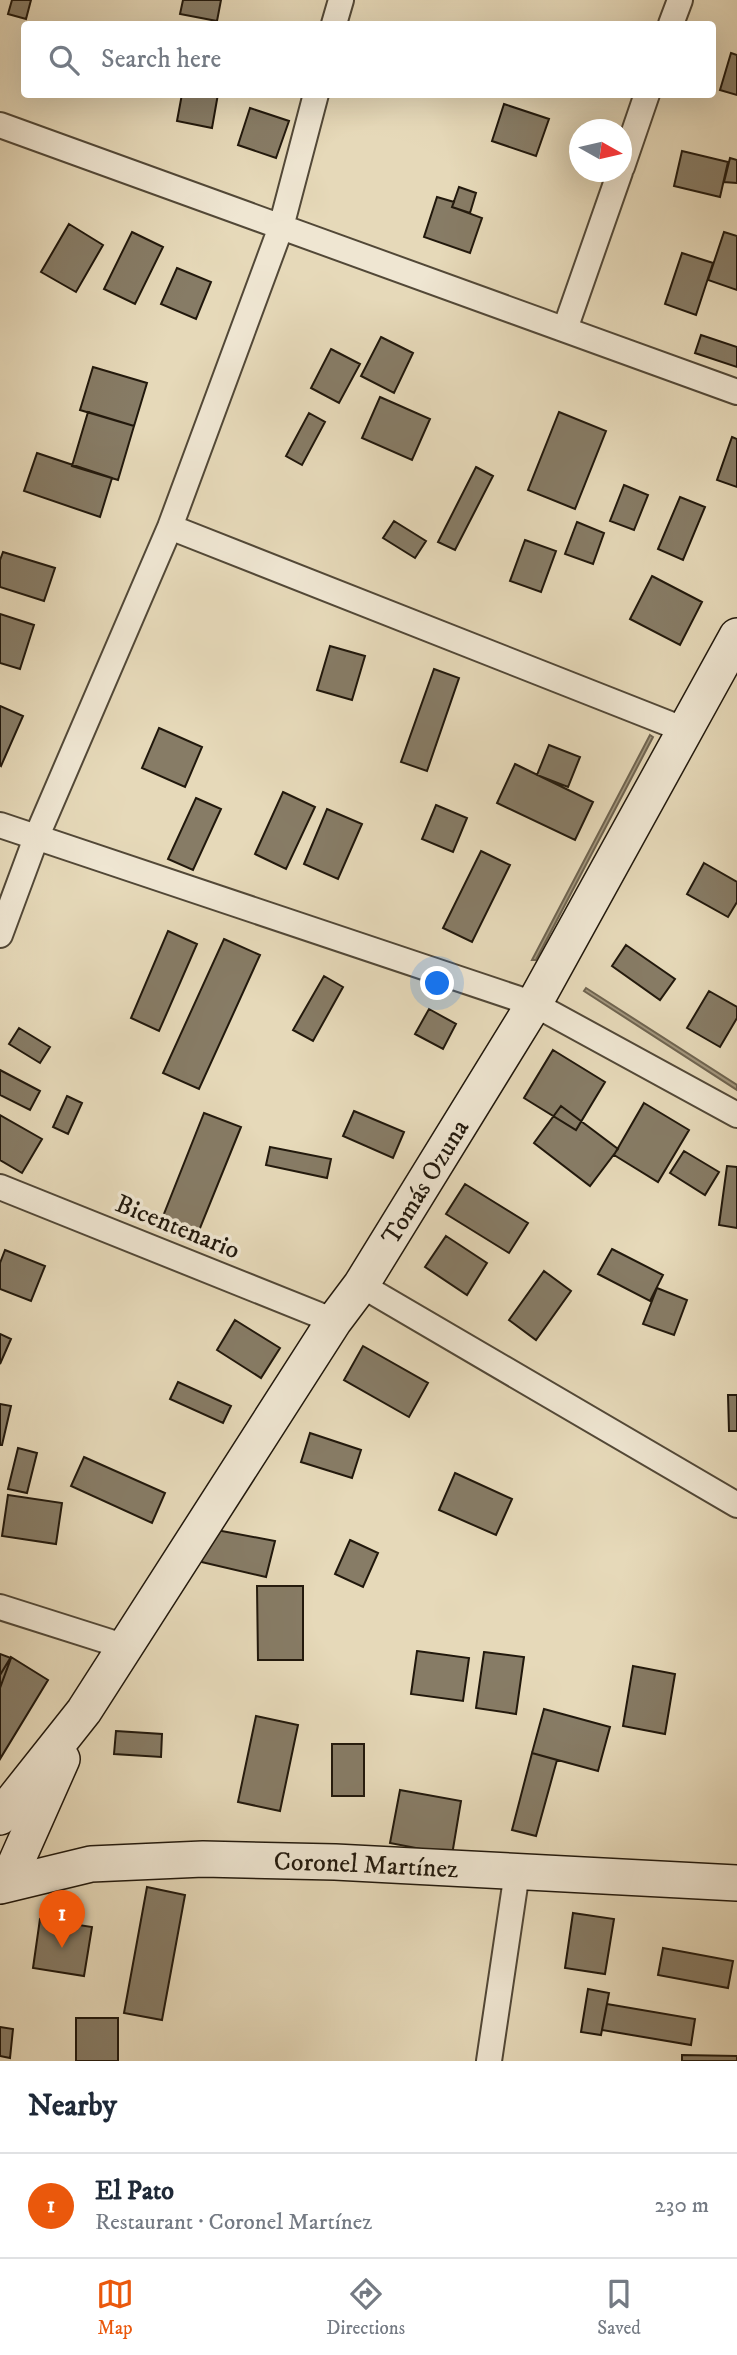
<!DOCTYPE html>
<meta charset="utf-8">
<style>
:root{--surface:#fff;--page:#f6f6f7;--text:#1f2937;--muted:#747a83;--line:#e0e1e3;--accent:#ea580c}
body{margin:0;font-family:"IM FELL DW Pica",serif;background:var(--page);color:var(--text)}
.compass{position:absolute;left:569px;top:119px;width:63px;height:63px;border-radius:50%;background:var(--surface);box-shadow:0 7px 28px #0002;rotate:98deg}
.you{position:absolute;left:438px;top:984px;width:24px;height:24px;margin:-18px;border:5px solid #fff;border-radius:50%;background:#1a73e8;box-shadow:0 0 0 10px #1a73e833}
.badge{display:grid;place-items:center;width:46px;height:46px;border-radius:50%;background:var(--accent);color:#fff;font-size:23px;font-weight:700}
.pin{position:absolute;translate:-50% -58px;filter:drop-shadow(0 2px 4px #0008)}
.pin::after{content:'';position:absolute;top:37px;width:24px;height:21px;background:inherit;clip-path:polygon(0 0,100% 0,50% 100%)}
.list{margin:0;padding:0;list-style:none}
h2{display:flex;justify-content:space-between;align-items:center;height:91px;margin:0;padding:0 28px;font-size:30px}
h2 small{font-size:23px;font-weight:400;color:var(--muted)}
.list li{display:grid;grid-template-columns:46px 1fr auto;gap:21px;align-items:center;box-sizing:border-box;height:105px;padding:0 28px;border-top:2px solid var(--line)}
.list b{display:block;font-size:26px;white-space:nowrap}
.list p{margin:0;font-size:23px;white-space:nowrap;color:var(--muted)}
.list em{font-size:23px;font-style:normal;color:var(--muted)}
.icon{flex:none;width:38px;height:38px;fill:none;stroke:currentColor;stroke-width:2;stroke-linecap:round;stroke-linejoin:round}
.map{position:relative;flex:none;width:737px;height:2061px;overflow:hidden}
.search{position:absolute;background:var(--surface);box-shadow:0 7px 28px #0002;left:21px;right:21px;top:21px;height:77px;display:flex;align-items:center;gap:18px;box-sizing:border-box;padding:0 24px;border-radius:7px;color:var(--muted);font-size:26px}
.sheet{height:196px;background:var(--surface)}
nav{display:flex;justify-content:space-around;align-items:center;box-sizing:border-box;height:98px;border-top:2px solid var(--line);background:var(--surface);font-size:19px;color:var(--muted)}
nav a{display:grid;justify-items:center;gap:4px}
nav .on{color:var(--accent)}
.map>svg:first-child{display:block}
.water{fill:#a3977e;stroke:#6f6450;stroke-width:2}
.building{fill:#877c66;stroke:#21180c;stroke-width:2}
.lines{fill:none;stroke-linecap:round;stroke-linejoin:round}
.street-casing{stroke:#524837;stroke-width:28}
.secondary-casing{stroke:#21180c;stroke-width:38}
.street{stroke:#efe6d2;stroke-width:24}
.secondary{stroke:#efe6d2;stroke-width:35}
.labels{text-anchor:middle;stroke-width:7;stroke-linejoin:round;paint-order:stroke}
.street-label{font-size:26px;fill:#21180c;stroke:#efe6d2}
</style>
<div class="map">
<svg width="737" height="2061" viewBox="0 0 737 2061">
<rect width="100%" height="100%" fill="#e6d9b9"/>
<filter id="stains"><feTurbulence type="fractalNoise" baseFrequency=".00286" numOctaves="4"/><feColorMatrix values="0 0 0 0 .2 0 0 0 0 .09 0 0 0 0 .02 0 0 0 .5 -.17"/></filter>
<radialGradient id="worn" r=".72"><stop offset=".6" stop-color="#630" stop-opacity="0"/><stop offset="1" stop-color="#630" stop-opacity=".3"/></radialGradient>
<path class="water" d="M650,735L653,737L536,960H532Z
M586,988L737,1085V1090L584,991Z"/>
<path class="building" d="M12,0H31L26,19L8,14Z
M183,0H221L217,21L180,14Z
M731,53L737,55V95L720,90Z
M182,94H218L212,128L177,121Z
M504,104L549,119L536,156L492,141Z
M250,108L289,121L276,158L238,145Z
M682,151L728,162L720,197L674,186Z
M730,158L737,160V183L724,182Z
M459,187L476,193L470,213L452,207Z
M437,197L454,202L452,207L482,218L470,253L424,237Z
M69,224L103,245L76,292L41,272Z
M132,232L163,247L135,304L104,289Z
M724,232L737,236V290L708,280Z
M682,253L713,263L696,315L665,304Z
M177,268L211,282L196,319L161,304Z
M701,335L737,347V367L695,353Z
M381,337L413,353L394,393L361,376Z
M331,349L360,364L339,403L311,388Z
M93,367L147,383L134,426L80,410Z
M380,397L430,419L412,460L362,438Z
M88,412L134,426L118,480L72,466Z
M559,412L606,431L575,509L528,490Z
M309,413L325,422L302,465L286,456Z
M732,437L737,439V487L717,480Z
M37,453L112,478L100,517L24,491Z
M476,467L493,476L455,550L438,542Z
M624,485L648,495L634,530L610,521Z
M680,497L705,507L683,560L658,549Z
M394,521L426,541L415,558L383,538Z
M577,522L604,533L593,564L565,554Z
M525,540L556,551L541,592L510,581Z
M3,552L55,568L44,601L0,587V560Z
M652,576L702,602L680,645L630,619Z
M0,614L34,625L20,669L0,663Z
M330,646L365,656L352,700L317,690Z
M434,669L459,678L427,771L401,762Z
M0,706L23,716L1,766L0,765Z
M159,728L202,747L185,787L142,768Z
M549,745L580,757L568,787L537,775Z
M515,764L593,802L575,840L497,803Z
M283,792L315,807L286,869L255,854Z
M196,798L221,809L193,870L168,859Z
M436,805L467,818L453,852L422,839Z
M327,809L362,824L338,879L304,864Z
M481,851L510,865L472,942L443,928Z
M704,863L737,882V902L728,917L687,894Z
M168,931L197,944L159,1031L131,1018Z
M224,939L260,955L199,1089L163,1073Z
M626,945L675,979L660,1000L612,966Z
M324,976L343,987L313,1041L293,1030Z
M709,991L737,1007V1018L720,1047L687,1028Z
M429,1009L456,1024L443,1049L415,1034Z
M19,1028L50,1047L40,1063L9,1044Z
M553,1050L605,1082L576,1130L524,1098Z
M0,1070L40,1091L30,1110L0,1095Z
M67,1096L82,1103L68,1134L53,1127Z
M644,1103L689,1130L658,1182L614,1155Z
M561,1106L618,1149L590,1186L534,1143Z
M354,1111L404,1132L393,1158L343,1136Z
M204,1113L241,1127L196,1238L160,1224Z
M0,1115L42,1139L22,1173L0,1160Z
M270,1147L331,1159L327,1178L266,1165Z
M684,1151L719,1172L705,1195L670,1173Z
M727,1166L737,1167V1228L719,1225Z
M465,1184L528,1223L509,1253L446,1214Z
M446,1236L487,1263L467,1295L425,1267Z
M612,1249L663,1275L650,1301L598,1274Z
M5,1250L45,1266L31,1301L0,1289V1263Z
M544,1271L571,1291L536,1340L509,1320Z
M657,1288L687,1300L674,1335L643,1324Z
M235,1320L280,1348L261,1378L217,1350Z
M0,1334L11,1339L0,1364Z
M363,1346L428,1383L409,1417L344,1380Z
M178,1382L231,1406L223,1423L170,1399Z
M728,1395H737V1431H729Z
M0,1404L11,1406L2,1445H0Z
M310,1433L361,1450L352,1478L301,1462Z
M18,1448L37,1453L27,1493L8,1489Z
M84,1457L165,1493L152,1523L71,1486Z
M455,1473L512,1499L496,1535L439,1510Z
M8,1495L62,1503L56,1544L2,1536Z
M206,1528L275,1541L266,1577L193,1560Z
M350,1540L378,1553L363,1587L335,1574Z
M257,1586H303V1660H258Z
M417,1651L469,1658L463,1701L411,1694Z
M484,1652L524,1657L516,1714L476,1708Z
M0,1654L11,1658L0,1688Z
M11,1657L48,1680L0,1759V1675Z
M633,1666L675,1674L665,1734L623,1726Z
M544,1709L610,1727L598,1771L532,1753Z
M256,1716L298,1725L280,1811L238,1802Z
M116,1731L162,1734L161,1757L114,1754Z
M332,1744H364V1796H332Z
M532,1753L557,1760L536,1836L512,1830Z
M400,1790L461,1801L452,1855L390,1843Z
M147,1887L185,1895L162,2020L124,2013Z
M573,1913L614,1919L605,1974L565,1968Z
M40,1919L92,1927L84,1976L33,1968Z
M663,1948L733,1961L728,1988L658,1975Z
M588,1989L609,1993L601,2035L581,2032Z
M607,2004L695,2019L691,2045L602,2030Z
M76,2018H118V2061H76Z
M0,2027L13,2029L10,2058L0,2056Z
M682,2055L737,2056V2061H682Z"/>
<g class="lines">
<defs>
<path id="street" d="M334,24L341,0
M671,24L680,0
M0,125L737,392
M622,167L647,94
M565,329L620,172
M170,527L685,730
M0,825L534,1004L737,1115
M0,935L36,838L170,527L281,227L316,94
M0,1187L334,1321
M361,1285L737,1505
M0,1607L126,1647
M489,2061L517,1872"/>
<g id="secondary">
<path id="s1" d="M0,1817L84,1711L334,1321L361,1285L534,1004L737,636"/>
<path d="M7,1883L62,1759"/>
<path id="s2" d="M0,1886L91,1864L203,1859L335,1862L737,1883"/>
</g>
</defs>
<use href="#street" class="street-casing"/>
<use href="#secondary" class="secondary-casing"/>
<use href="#street" class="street"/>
<use href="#secondary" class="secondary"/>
</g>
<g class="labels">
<g class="street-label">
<text dy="9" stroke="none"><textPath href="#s1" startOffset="765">Tomás Ozuna</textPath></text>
<text transform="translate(178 1226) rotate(22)" y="9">Bicentenario</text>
<text dy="9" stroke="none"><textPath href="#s2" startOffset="369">Coronel Martínez</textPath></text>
</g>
</g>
<rect width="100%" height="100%" filter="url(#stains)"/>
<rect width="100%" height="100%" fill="url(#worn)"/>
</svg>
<svg class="compass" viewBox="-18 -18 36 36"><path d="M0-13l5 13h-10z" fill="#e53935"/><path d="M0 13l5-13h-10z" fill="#747a83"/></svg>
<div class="you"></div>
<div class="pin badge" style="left:62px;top:1948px">1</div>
<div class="search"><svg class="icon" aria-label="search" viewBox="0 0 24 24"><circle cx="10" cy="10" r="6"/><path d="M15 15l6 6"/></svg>Search here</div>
</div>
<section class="sheet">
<h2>Nearby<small></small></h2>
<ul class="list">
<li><span class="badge">1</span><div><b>El Pato</b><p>Restaurant · Coronel Martínez</p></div><em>230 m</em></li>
</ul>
</section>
<nav>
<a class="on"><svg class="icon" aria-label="map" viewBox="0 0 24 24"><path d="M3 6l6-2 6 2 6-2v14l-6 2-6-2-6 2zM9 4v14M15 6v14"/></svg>Map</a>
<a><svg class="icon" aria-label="directions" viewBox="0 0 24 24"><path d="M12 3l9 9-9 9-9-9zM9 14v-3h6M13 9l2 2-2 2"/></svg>Directions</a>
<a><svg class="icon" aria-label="saved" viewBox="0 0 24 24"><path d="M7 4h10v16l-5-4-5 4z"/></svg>Saved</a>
</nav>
